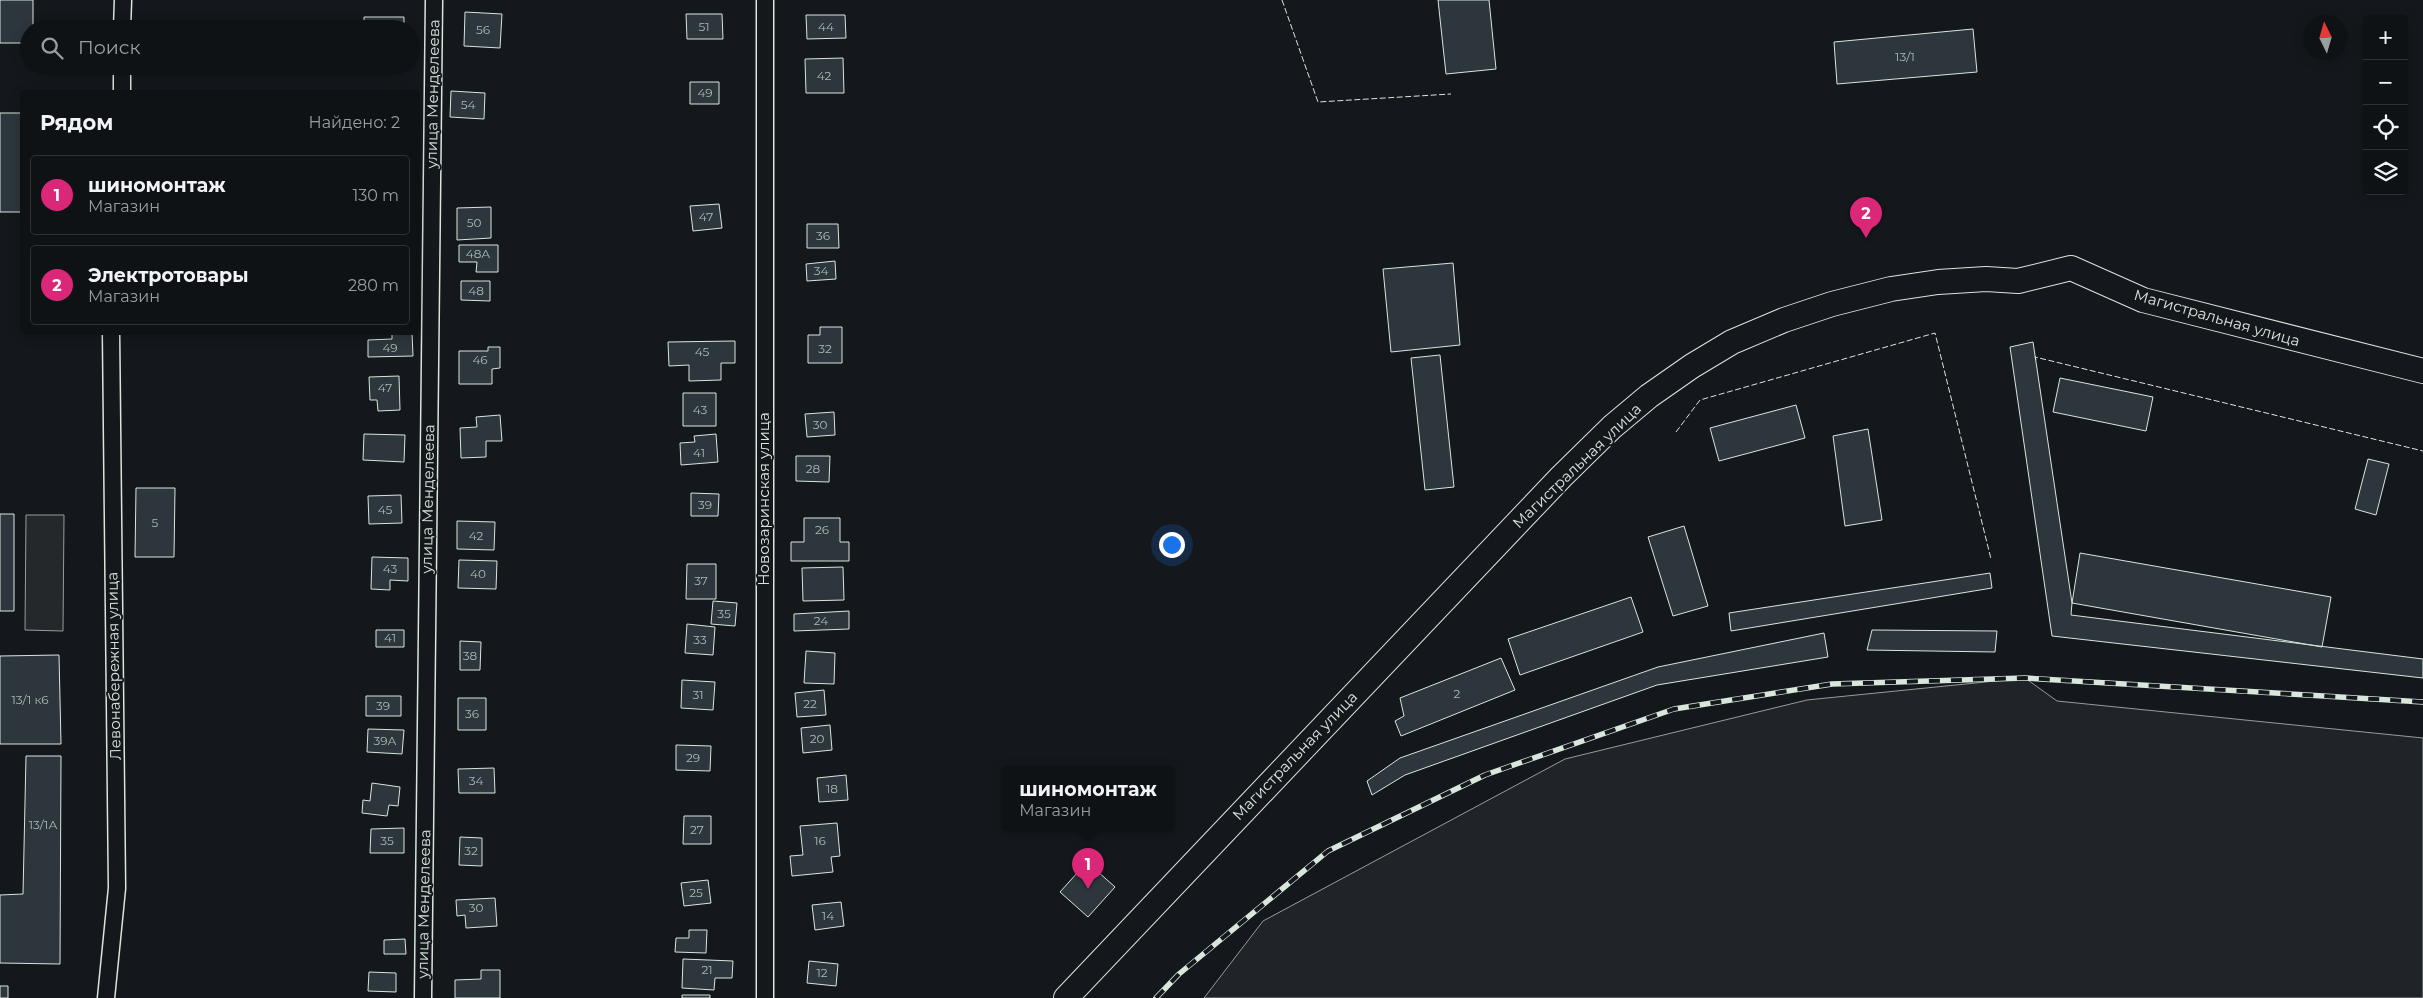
<!DOCTYPE html>
<html lang="ru">
<meta charset="utf-8">
<style>
:root{--surface:#0f1215;--page:#181b1e;--text:#f1f3f6;--muted:#9b9ea0;--line:#2f3234;--accent:#db2777}
body{margin:0;font-family:Montserrat,sans-serif;background:var(--page);color:var(--text)}
.controls{position:absolute;right:15px;top:15px;display:grid;overflow:hidden;border-radius:5px;box-shadow:0 2px 12px #0003}
.controls button{width:45px;height:45px;display:grid;place-items:center;padding:0;border:0;border-bottom:1px solid var(--line);background:var(--surface);color:var(--text);font:25px sans-serif}
.compass{position:absolute;left:2303px;top:15px;width:45px;height:45px;border-radius:50%;background:var(--surface);box-shadow:0 2px 12px #0003;rotate:355deg}
.you{position:absolute;left:1171px;top:544px;width:18px;height:18px;margin:-12px;border:4px solid #fff;border-radius:50%;background:#1a73e8;box-shadow:0 0 0 8px #1a73e833}
.badge{display:grid;place-items:center;width:32px;height:32px;border-radius:50%;background:var(--accent);color:#fff;font-size:16px;font-weight:700}
.pin{position:absolute;translate:-50% -41px;filter:drop-shadow(0 1px 2px #0008)}
.pin::after{content:'';position:absolute;top:26px;width:18px;height:15px;background:inherit;clip-path:polygon(0 0,100% 0,50% 100%)}
.popup{position:absolute;left:1002px;top:766px;width:172px;height:65px;box-sizing:border-box;display:grid;place-content:center;border-radius:5px;background:var(--surface);filter:drop-shadow(0 1px 4px #0005);font-size:16px;white-space:nowrap;color:var(--muted)}
.popup b{font-size:19px;color:var(--text)}
.popup::after{content:'';position:absolute;left:50%;top:100%;margin-left:-10px;border:10px solid transparent;border-top-color:var(--surface)}
.list{margin:0;padding:0;list-style:none}
h2{display:flex;justify-content:space-between;align-items:center;height:65px;margin:0;padding:0 20px;font-size:21px}
h2 small{font-size:16px;font-weight:400;color:var(--muted)}
.list li{display:grid;grid-template-columns:32px 1fr auto;gap:15px;align-items:center;box-sizing:border-box;height:80px;margin:0 10px 10px;padding:0 10px;border:1px solid var(--line);border-radius:5px}
.list b{display:block;font-size:19px;white-space:nowrap}
.list p{margin:0;font-size:16px;white-space:nowrap;color:var(--muted)}
.list em{font-size:16px;font-style:normal;color:var(--muted)}
.icon{flex:none;width:28px;height:28px;fill:none;stroke:currentColor;stroke-width:2;stroke-linecap:round;stroke-linejoin:round}
.map{position:relative;flex:none;width:2423px;height:998px;overflow:hidden}
.search{position:absolute;background:var(--surface);box-shadow:0 2px 12px #0003;left:20px;top:20px;width:400px;height:55px;display:flex;align-items:center;gap:12px;box-sizing:border-box;padding:0 18px;border-radius:28px;color:var(--muted);font-size:19px}
.panel{position:absolute;background:var(--surface);box-shadow:0 2px 12px #0003;left:20px;top:90px;width:400px;height:245px;border-radius:5px}
.map>svg:first-child{display:block}
.green{fill:#202428;stroke:#939e99}
.parking{fill:#24282b;stroke:#939e99}
.building{fill:#2c363c;stroke:#d8e6dc}
.lines{fill:none;stroke-linecap:round;stroke-linejoin:round}
.street-casing{stroke:#d8e6dc;stroke-width:19}
.secondary-casing{stroke:#d8e6dc;stroke-width:26}
.street{stroke:#14181c;stroke-width:16}
.secondary{stroke:#14181c;stroke-width:24}
.rail-casing{stroke:#d8e6dc;stroke-width:5.5}
.rail{stroke:#14181c;stroke-width:4;stroke-dasharray:11;stroke-linecap:butt}
.fence{stroke:#d8e6dc;stroke-width:1;stroke-dasharray:6 2.5;stroke-linecap:butt}
.labels{text-anchor:middle;stroke-width:4;stroke-linejoin:round;paint-order:stroke}
.number-label{font-size:12px;fill:#adbab4}
.street-label{font-size:15px;fill:#d8e6dc;stroke:#14181c}
</style>
<div class="map">
<svg width="2423" height="998" viewBox="0 0 2423 998">
<rect width="100%" height="100%" fill="#14181c"/>
<path class="green" d="M2025,678L2057,701L2423,738V998H1204L1263,921L1565,759L1807,700Z"/>
<path class="parking" d="M26,515H64L63,631L25,630Z"/>
<path class="building" d="M0,0H33V29H29V43H0Z
M1438,0H1489L1496,69L1446,74Z
M465,12L502,14L500,48L464,46Z
M686,14H722L723,39H687Z
M806,15H845L846,38L807,39Z
M364,17H404V29H364Z
M1973,29L1977,72L1837,84L1834,42Z
M843,58L844,93H806L805,59Z
M690,82H719V104H690Z
M451,91L485,93L484,119L450,117Z
M0,113H22V212H0Z
M719,204L722,228L693,231L690,206Z
M491,207V238L457,240V208Z
M807,224H838L839,248H807Z
M459,245H498V272H476L477,262H459Z
M835,261L836,279L807,281L806,264Z
M1453,263L1460,345L1391,352L1383,269Z
M461,281H490V301L461,300Z
M820,327H842V363H808V335H820Z
M412,333L413,356L368,357V340L392,339V334Z
M735,341V363H721V380L689,381V365L669,366L668,342Z
M2033,342L2072,603L2071,615L2423,659V678L2052,636L2010,347Z
M488,347H500V368L492,369V384H459V351H488Z
M1440,355L1454,487L1425,490L1411,358Z
M399,376L400,410L378,411L377,400H370L369,377Z
M2060,378L2153,397L2146,431L2053,412Z
M683,393H716V426H683Z
M1796,405L1805,438L1719,461L1710,428Z
M834,412L835,435L807,437L805,414Z
M500,415L502,441H486V457L461,458L460,428L477,427L476,417Z
M1868,429L1882,520L1845,526L1833,436Z
M364,434L405,435L404,462L363,460Z
M716,434L718,462L681,465L680,443L695,442L694,436Z
M796,456H830L829,482L796,481Z
M2368,459L2389,464L2376,515L2355,509Z
M136,488H175L174,557H135Z
M691,493L719,494L718,516H691Z
M401,495L402,523L369,524L368,496Z
M0,514H14V611H0Z
M804,518H840V542H849V561H791V542H804Z
M457,521L495,522L494,550L457,549Z
M1684,526L1708,606L1673,616L1648,537Z
M2080,553L2331,597L2322,647L2072,603Z
M372,557L408,558V581L390,580V590L371,589Z
M459,560L497,561L496,589L458,588Z
M687,564H716V599H686Z
M843,567L844,600L803,601L802,568Z
M1990,573L1992,588L1731,631L1729,613Z
M1631,597L1643,632L1520,675L1508,639Z
M713,601L737,603L735,626L711,624Z
M849,611V629L794,631V614Z
M687,624L715,627L713,655L685,653Z
M376,630H404V647H376Z
M1872,630L1997,631L1995,652L1867,650Z
M1824,633L1828,657L1657,685L1405,775L1372,795L1367,781L1400,758L1658,667Z
M460,641L481,642L480,670H460Z
M806,651L835,653L834,684L804,683Z
M59,655L61,744H0V656Z
M1501,658L1515,690L1401,736L1395,721L1404,716L1400,698Z
M682,680L715,682L713,710L681,708Z
M824,690L826,715L797,717L795,693Z
M366,696H401V716H366Z
M458,698H486V730H458Z
M830,725L832,750L803,753L801,728Z
M368,729L404,730L402,754L367,752Z
M676,745L711,746L710,771L676,770Z
M26,756H61L60,964L0,963V895L23,894Z
M494,768L495,793H459L458,769Z
M846,775L848,800L819,802L817,778Z
M372,783L400,787L398,806L389,805L387,816L362,813L363,800L370,801Z
M684,816H711V844H683Z
M837,823L840,856L831,857L833,872L792,876L790,856L803,855L800,826Z
M404,828V853H370L371,829Z
M460,837L482,838V866L459,865Z
M1087,862L1115,887L1088,917L1060,892Z
M708,880L711,903L684,906L681,883Z
M495,898L497,926L466,928L465,915L457,916L456,900Z
M841,902L844,926L815,930L812,905Z
M689,930H707L706,953L675,952L676,938H689Z
M405,939L406,954H384V940Z
M683,959L733,961L732,978H715L714,990L682,988Z
M809,961L838,964L836,986L807,983Z
M481,970H500V998H455V980L481,979Z
M369,972L396,973V992L368,991Z
M0,986H8V998H0Z
M682,995H710V998H682Z"/>
<g class="lines">
<defs>
<path id="street" d="M122,29L123,0
M122,92V66
M106,998L117,888L111,332
M423,998L434,0
M765,998V0"/>
<path id="secondary" d="M1066,998L1561,477L1612,427L1649,396L1692,366L1732,342L1784,320L1832,304L1891,289L1938,282L1986,279L2018,281L2071,268L2143,300L2423,371"/>
</defs>
<use href="#street" class="street-casing"/>
<use href="#secondary" class="secondary-casing"/>
<use href="#street" class="street"/>
<use href="#secondary" class="secondary"/>
<defs>
<path id="rail" d="M1156,998L1179,974L1328,851L1485,775L1674,709L1832,684L2025,678L2423,702"/>
</defs>
<use href="#rail" class="rail-casing"/>
<use href="#rail" class="rail"/>
<path class="fence" d="M1282,0L1318,102L1451,94
M2036,360L2035,357L2423,451
M1676,432L1700,400L1935,333L1991,559"/>
</g>
<g class="labels">
<g class="number-label">
<text x="704" y="31">51</text>
<text x="826" y="31">44</text>
<text x="483" y="34">56</text>
<text x="1905" y="61">13/1</text>
<text x="824" y="80">42</text>
<text x="705" y="97">49</text>
<text x="468" y="109">54</text>
<text x="706" y="221">47</text>
<text x="474" y="227">50</text>
<text x="823" y="240">36</text>
<text x="478" y="258">48А</text>
<text x="821" y="275">34</text>
<text x="476" y="295">48</text>
<text x="390" y="352">49</text>
<text x="825" y="353">32</text>
<text x="702" y="356">45</text>
<text x="480" y="364">46</text>
<text x="385" y="392">47</text>
<text x="700" y="414">43</text>
<text x="820" y="429">30</text>
<text x="699" y="457">41</text>
<text x="813" y="473">28</text>
<text x="705" y="509">39</text>
<text x="385" y="514">45</text>
<text x="155" y="527">5</text>
<text x="822" y="534">26</text>
<text x="476" y="540">42</text>
<text x="390" y="573">43</text>
<text x="478" y="578">40</text>
<text x="701" y="585">37</text>
<text x="724" y="618">35</text>
<text x="821" y="625">24</text>
<text x="390" y="642">41</text>
<text x="700" y="644">33</text>
<text x="470" y="660">38</text>
<text x="1457" y="698">2</text>
<text x="698" y="699">31</text>
<text x="30" y="704">13/1 к6</text>
<text x="810" y="708">22</text>
<text x="383" y="710">39</text>
<text x="472" y="718">36</text>
<text x="817" y="743">20</text>
<text x="385" y="745">39А</text>
<text x="693" y="762">29</text>
<text x="476" y="785">34</text>
<text x="832" y="793">18</text>
<text x="43" y="829">13/1А</text>
<text x="697" y="834">27</text>
<text x="387" y="845">35</text>
<text x="820" y="845">16</text>
<text x="471" y="855">32</text>
<text x="696" y="897">25</text>
<text x="476" y="912">30</text>
<text x="828" y="920">14</text>
<text x="707" y="974">21</text>
<text x="822" y="977">12</text>
</g>
<g class="street-label">
<text transform="translate(433 94) rotate(-89)" y="5">улица Менделеева</text>
<text transform="translate(2217 318) rotate(16)" y="5">Магистральная улица</text>
<text transform="translate(1577 466) rotate(-44)" y="5">Магистральная улица</text>
<text transform="translate(428 499) rotate(-89)" y="5">улица Менделеева</text>
<text transform="translate(764 499) rotate(-90)" y="5">Новозаринская улица</text>
<text transform="translate(114 666) rotate(-91)" y="5">Левонабережная улица</text>
<text transform="translate(1295 756) rotate(-46)" y="5">Магистральная улица</text>
<text transform="translate(424 904) rotate(-89)" y="5">улица Менделеева</text>
</g>
</g>
</svg>
<div class="controls">
<button>+</button>
<button>−</button>
<button><svg class="icon" aria-label="locate" viewBox="0 0 24 24"><circle cx="12" cy="12" r="6"/><path d="M12 2v4M12 18v4M2 12h4M18 12h4"/></svg></button>
<button><svg class="icon" aria-label="layers" viewBox="0 0 24 24"><path d="M12 4l9 5-9 5-9-5zM3 14l9 5 9-5"/></svg></button>
</div>
<svg class="compass" viewBox="-18 -18 36 36"><path d="M0-13l5 13h-10z" fill="#e53935"/><path d="M0 13l5-13h-10z" fill="#9b9ea0"/></svg>
<div class="you"></div>
<div class="pin badge" style="left:1088px;top:889px">1</div>
<div class="popup"><b>шиномонтаж</b>Магазин</div>
<div class="pin badge" style="left:1866px;top:238px">2</div>
<div class="search"><svg class="icon" aria-label="search" viewBox="0 0 24 24"><circle cx="10" cy="10" r="6"/><path d="M15 15l6 6"/></svg>Поиск</div>
<section class="panel">
<h2>Рядом<small>Найдено: 2</small></h2>
<ul class="list">
<li><span class="badge">1</span><div><b>шиномонтаж</b><p>Магазин</p></div><em>130 m</em></li>
<li><span class="badge">2</span><div><b>Электротовары</b><p>Магазин</p></div><em>280 m</em></li>
</ul>
</section>
</div>
